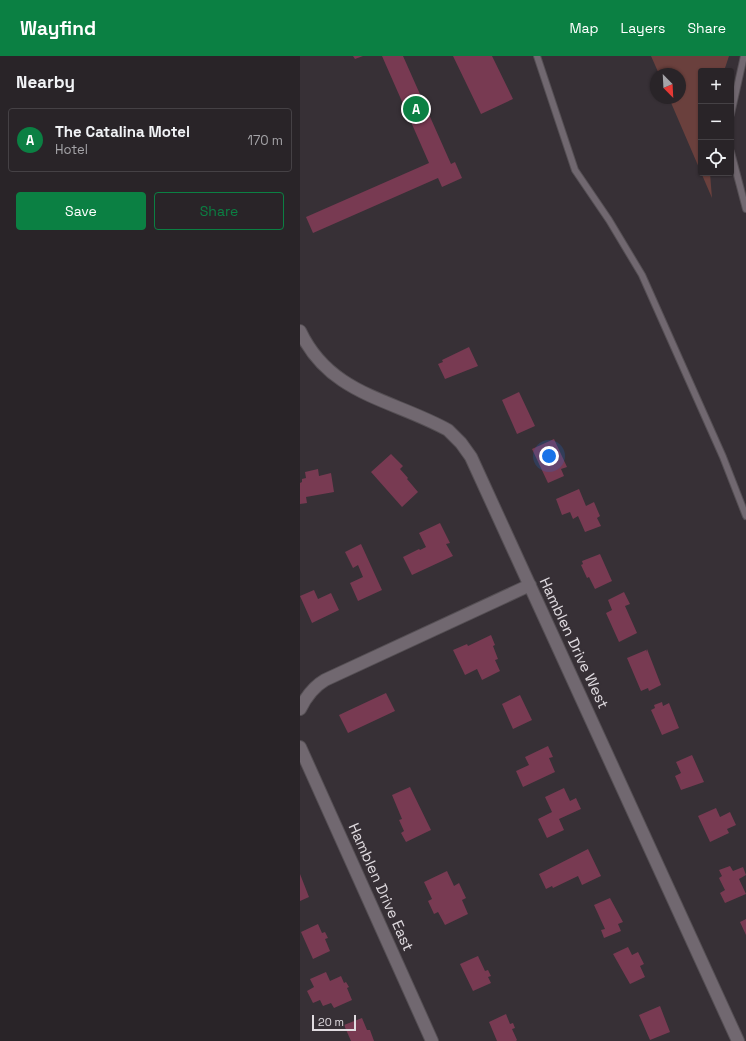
<!DOCTYPE html>
<meta charset="utf-8">
<style>
:root{--surface:#292428;--page:#353034;--text:#f1f3f6;--muted:#a5a4a8;--line:#454145;--accent:#0b8043}
body{margin:0;font-family:"Space Grotesk",sans-serif;background:var(--page);color:var(--text)}
.controls{position:absolute;right:12px;top:12px;display:grid;overflow:hidden;border-radius:4px;box-shadow:0 1px 3px #0004}
.controls button{width:36px;height:36px;display:grid;place-items:center;padding:0;border:0;border-bottom:1px solid var(--line);background:var(--surface);color:var(--text);font:20px sans-serif}
.compass{position:absolute;left:350px;top:12px;width:36px;height:36px;border-radius:50%;background:var(--surface);box-shadow:0 1px 3px #0004;rotate:156deg}
.scale{position:absolute;left:12px;bottom:10px;width:44px;box-sizing:border-box;padding-left:4px;border:2px solid #e0dbe0;border-top:0;font-size:11px;line-height:14px;white-space:nowrap;color:#e0dbe0;-webkit-text-stroke:3px #373036;paint-order:stroke}
.you{position:absolute;left:249px;top:400px;width:14px;height:14px;margin:-10px;border:3px solid #fff;border-radius:50%;background:#1a73e8;box-shadow:0 0 0 6px #1a73e833}
.badge{display:grid;place-items:center;width:26px;height:26px;border-radius:50%;background:var(--accent);color:#fff;font-size:13px;font-weight:700}
.pin{position:absolute;translate:-50% -50%;border:2px solid #fff;box-shadow:0 1px 4px #0006}
.list{margin:0;padding:0;list-style:none}
h2{display:flex;justify-content:space-between;align-items:center;height:52px;margin:0;padding:0 16px;font-size:17px}
h2 small{font-size:13px;font-weight:400;color:var(--muted)}
.list li{display:grid;grid-template-columns:26px 1fr auto;gap:12px;align-items:center;box-sizing:border-box;height:64px;margin:0 8px 8px;padding:0 8px;border:1px solid var(--line);border-radius:4px}
.list b{display:block;font-size:15px;white-space:nowrap}
.list p{margin:0;font-size:13px;white-space:nowrap;color:var(--muted)}
.list em{font-size:13px;font-style:normal;color:var(--muted)}
.actions{display:flex;gap:8px;padding:12px 16px}
.actions a{flex:1;padding:9px 0;border:1px solid var(--accent);border-radius:4px;text-align:center;font-size:14px;color:var(--accent)}
.actions .main{background:var(--accent);color:#fff}
.icon{flex:none;width:22px;height:22px;fill:none;stroke:currentColor;stroke-width:2;stroke-linecap:round;stroke-linejoin:round}
.map{position:relative;flex:none;width:446px;height:985px;overflow:hidden}
header{display:flex;align-items:center;gap:24px;box-sizing:border-box;height:56px;padding:0 20px;background:var(--accent);color:#fff}
header strong{font-size:19px}
nav{display:flex;gap:22px;margin-inline-start:auto;font-size:14px}
main{display:flex}
aside{flex:1;background:var(--surface)}
.map>svg:first-child{display:block}
.green{fill:#6a403d}
.building{fill:#783a52}
.lines{fill:none;stroke-linecap:round;stroke-linejoin:round}
.lane-casing{stroke:#554f54;stroke-width:8}
.street-casing{stroke:#554f54;stroke-width:14}
.lane{stroke:#716870;stroke-width:6}
.street{stroke:#716870;stroke-width:12}
.labels{text-anchor:middle;stroke-width:4;stroke-linejoin:round;paint-order:stroke}
.street-label{font-size:15px;fill:#e0dbe0;stroke:#373036}
</style>
<header>
<strong>Wayfind</strong>
<nav><a>Map</a><a>Layers</a><a>Share</a></nav>
</header>
<main>
<aside>
<h2>Nearby<small></small></h2>
<ul class="list">
<li><span class="badge">A</span><div><b>The Catalina Motel</b><p>Hotel</p></div><em>170 m</em></li>
</ul>
<div class="actions"><a class="main">Save</a><a>Share</a></div>
</aside>
<div class="map">
<svg width="446" height="985" viewBox="0 0 446 985">
<rect width="100%" height="100%" fill="#373036"/>
<path class="green" d="M351,0H429L424,15H401V117H410L412,142L369,42H380V18H359Z"/>
<path class="building" d="M53,0H63L55,3Z
M82,0H103L151,108L155,106L162,122L142,131L138,122L13,177L6,161L129,107Z
M153,0H192L213,43L181,58Z
M169,291L178,310L145,323L138,308L143,306L142,304Z
M219,336L235,370L217,378L202,344Z
M254,383L267,411L261,413L264,420L248,427L232,393Z
M91,398L103,410L100,413L108,422L107,423L118,436L102,451L71,416Z
M18,413L19,420L31,417L34,436L6,441L7,447L0,448V427L2,426V423L6,422L5,416Z
M279,433L286,450L294,446L300,460L297,462L301,470L285,476L278,460L273,463L270,456L262,459L256,443Z
M140,467L150,487L146,488L153,500L112,519L103,501L119,493L120,494L126,491L119,477Z
M61,488L82,534L58,545L50,527L63,521L58,509L53,512L45,496Z
M300,498L312,525L295,533L289,521L287,522L281,509L283,508L282,505Z
M14,534L18,543L31,537L39,554L12,567L0,540Z
M324,536L330,548L325,550L337,577L319,586L306,557L312,554L308,544Z
M191,579L195,589L193,590L198,603L195,604L200,615L182,624L177,613L165,619L153,594L167,588L168,590Z
M347,593L361,629L349,635L348,632L341,635L327,602L346,594V596Z
M86,637L95,655L48,677L39,659Z
M220,639L232,664L213,673L202,648Z
M362,646L363,650L369,647L379,672L362,679L351,654L355,652L354,649Z
M248,690L253,701L249,702L255,716L223,731L216,715L229,709L225,701Z
M392,699L404,726L381,734L375,720L381,717L376,706Z
M110,731L131,774L106,786L101,777L104,775L99,764L102,763L92,739Z
M264,732L270,745L276,742L281,753L259,763L264,774L247,782L238,763L252,756L245,741Z
M416,752L420,761L430,756L436,769L427,773L429,777L410,786L398,760Z
M288,793L301,820L282,829L278,820L253,832L252,830L246,833L239,818Z
M430,810L433,815L443,811L446,819L439,823L446,838L425,847L420,837L425,834L419,822L422,820L419,814Z
M147,815L154,830L159,827L166,842L162,844L168,858L145,869L138,856L134,858L128,845L132,843L124,826Z
M0,818L9,841L0,845Z
M310,842L323,866L318,868L321,875L304,882L301,874L305,873L294,849Z
M446,863V879L440,866Z
M18,868L22,877L25,876L28,882L25,883L30,895L13,903L1,876Z
M328,891L332,899L338,896L344,908L340,910L345,921L330,928L313,898Z
M178,900L185,915L188,914L191,920L188,921L191,927L173,935L160,908Z
M26,916L30,925L41,920L44,927L46,926L49,931L47,932L52,944L34,952L31,947L23,950L20,944L13,947L7,935L14,931L10,923Z
M360,950L370,976L350,984L339,959Z
M206,958L210,968L213,967L215,972L212,973L217,984L216,985H197L189,966Z
M62,962L67,974H70L74,985H51L44,969Z"/>
<g class="lines">
<defs>
<path id="lane" d="M237,0L275,114L309,164L342,219L423,401L446,460
M431,58L444,0
M431,96L446,153"/>
<path id="street" d="M0,275C30,339 92,343 148,374L161,387L171,401L438,985
M0,653C6,641 13,631 25,624L230,529
M0,691L132,985"/>
</defs>
<use href="#lane" class="lane-casing"/>
<use href="#street" class="street-casing"/>
<use href="#lane" class="lane"/>
<use href="#street" class="street"/>
</g>
<g class="labels">
<g class="street-label">
<text transform="translate(274 587) rotate(65)" y="5">Hamblen Drive West</text>
<text transform="translate(81 831) rotate(66)" y="5">Hamblen Drive East</text>
</g>
</g>
</svg>
<div class="controls">
<button>+</button>
<button>−</button>
<button><svg class="icon" aria-label="locate" viewBox="0 0 24 24"><circle cx="12" cy="12" r="6"/><path d="M12 2v4M12 18v4M2 12h4M18 12h4"/></svg></button>
</div>
<svg class="compass" viewBox="-18 -18 36 36"><path d="M0-13l5 13h-10z" fill="#e53935"/><path d="M0 13l5-13h-10z" fill="#a5a4a8"/></svg>
<div class="scale">20 m</div>
<div class="you"></div>
<div class="pin badge" style="left:116px;top:53px">A</div>
</div>
</main>
